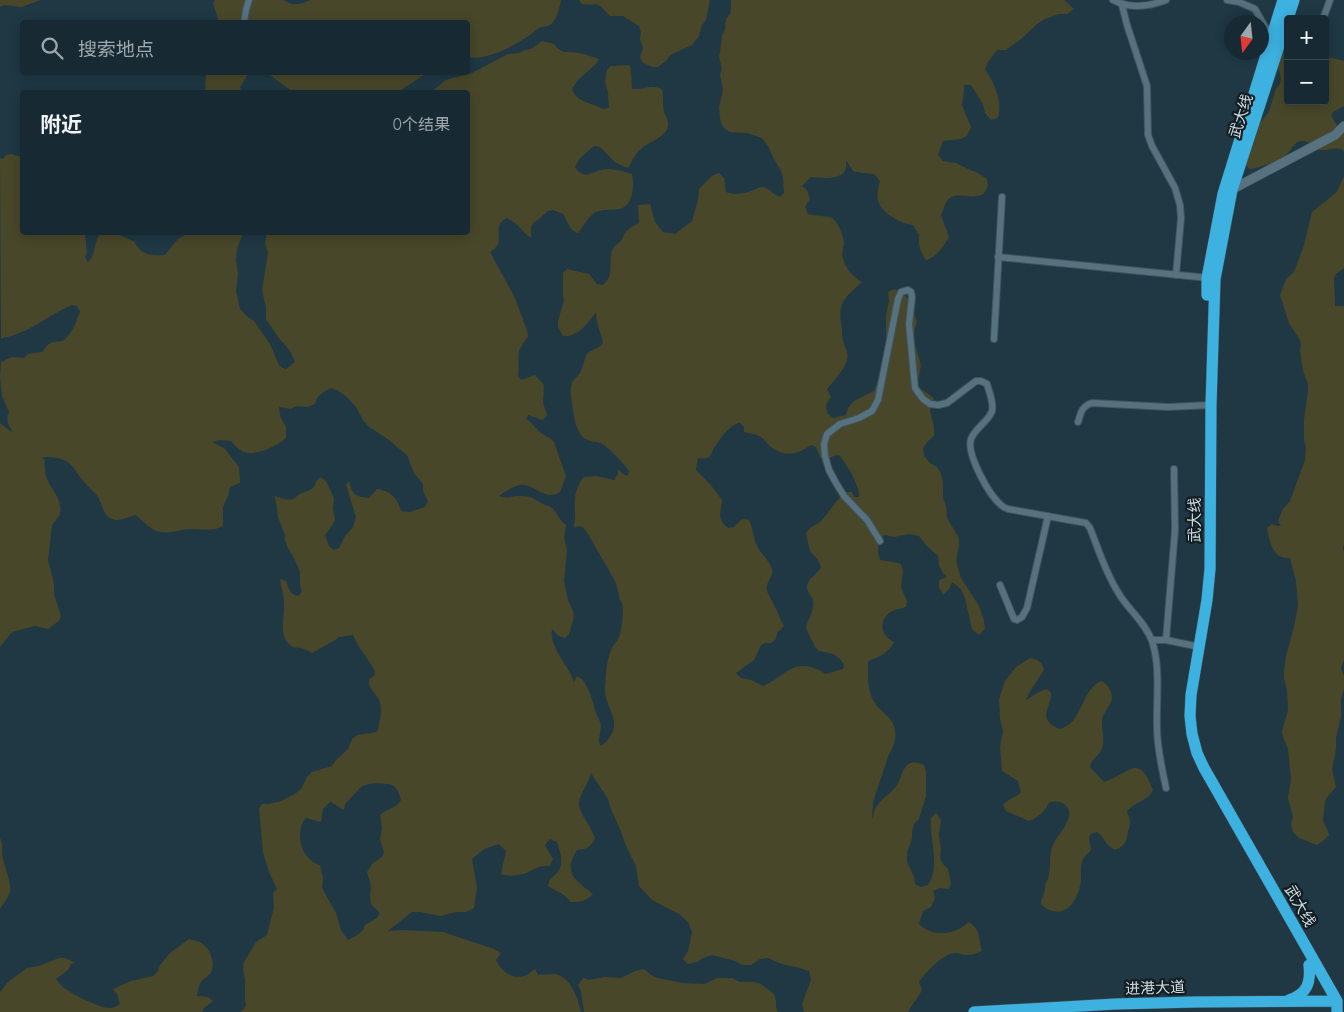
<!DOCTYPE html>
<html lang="zh">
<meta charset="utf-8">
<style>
:root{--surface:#172a33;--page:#24363f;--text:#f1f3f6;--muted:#9ea7ac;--line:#36464e}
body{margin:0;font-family:Quicksand,"Noto Sans SC",sans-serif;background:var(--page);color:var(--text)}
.controls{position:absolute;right:15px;top:15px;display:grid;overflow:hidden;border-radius:5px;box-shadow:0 2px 12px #0003}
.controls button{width:45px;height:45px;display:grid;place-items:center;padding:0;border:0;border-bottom:1px solid var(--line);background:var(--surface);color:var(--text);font:25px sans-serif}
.compass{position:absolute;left:1224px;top:15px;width:45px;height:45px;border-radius:50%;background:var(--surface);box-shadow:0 2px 12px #0003;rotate:195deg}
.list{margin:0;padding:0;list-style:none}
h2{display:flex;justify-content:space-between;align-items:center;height:65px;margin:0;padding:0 20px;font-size:21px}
h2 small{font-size:16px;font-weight:400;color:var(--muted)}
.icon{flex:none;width:28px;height:28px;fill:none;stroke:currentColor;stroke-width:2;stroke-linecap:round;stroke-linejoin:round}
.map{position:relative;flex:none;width:1344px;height:1012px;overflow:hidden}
.search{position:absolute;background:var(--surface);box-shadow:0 2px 12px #0003;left:20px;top:20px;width:450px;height:55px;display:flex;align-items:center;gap:12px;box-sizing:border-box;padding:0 18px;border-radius:5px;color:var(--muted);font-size:19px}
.panel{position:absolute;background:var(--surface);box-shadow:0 2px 12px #0003;left:20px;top:90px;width:450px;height:145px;border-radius:5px}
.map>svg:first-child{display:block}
.green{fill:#48472a;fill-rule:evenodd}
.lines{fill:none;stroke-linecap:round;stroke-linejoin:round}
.street-casing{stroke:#3e545e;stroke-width:8}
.secondary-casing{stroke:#3e545e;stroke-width:10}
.highway-casing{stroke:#3e545e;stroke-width:12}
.street{stroke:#57727e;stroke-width:6}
.secondary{stroke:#57727e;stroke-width:9}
.highway{stroke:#3db2e1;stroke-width:11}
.labels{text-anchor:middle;stroke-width:4.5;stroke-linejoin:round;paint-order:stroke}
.street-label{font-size:15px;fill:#cfdee5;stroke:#131e23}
</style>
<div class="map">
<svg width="1344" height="1012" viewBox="0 0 1344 1012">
<rect width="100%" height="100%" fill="#1f3844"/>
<path class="green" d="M0,0H40L22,7L4,5L0,7Z
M215,0H283C292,6 301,5 310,0H561C560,6 557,18 553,22C549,28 544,25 539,28C536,29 533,33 530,35C514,46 487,61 468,57V22H219L213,3Z
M579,0H710L706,20L702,25L699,36L692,45L670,55L667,60L658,67H653L643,63L640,57L643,48L640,39L641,33L639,26L623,16H610C595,0 601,6 582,4Z
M731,0H1064L1074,9L1067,14H1059L1045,19L1037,24L1021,39L1006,50H997L988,62L985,69C994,83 1003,101 998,118L991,120L985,113L983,104L971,85H964V91L962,105L971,127L967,136L960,139L943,141L938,155L943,161L956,163L970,170L976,172L987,179L988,186C987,188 986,191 984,193C973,202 956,189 947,201C944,205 943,211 941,215L949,237C943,247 937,257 926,260C920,251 918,245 919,235L913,225C905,224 901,222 894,218C877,208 875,199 880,181L874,174L863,173L853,171L846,160C850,182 824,178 811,177L802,186L807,190L810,199L805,207L808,214C815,216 827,216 832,218C838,221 843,236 844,242C844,248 841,252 843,258C845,268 853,277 862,282C843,299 837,303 842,329C842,333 842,337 843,341C845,348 849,353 847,360C845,369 833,382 827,389L831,397L826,405L827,413L833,418L846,415L848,408L854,401L874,391L877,383L886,351V316L889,300L888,292L894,289C911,296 912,306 917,322C911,338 916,347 920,361C922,369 918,378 917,386C923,391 929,393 934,399L930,411L934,427V436L928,441L923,448L924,456L930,463L937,467L941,474L943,482V498L946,506L947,518L959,538V546L956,561L961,578L979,606L984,621L985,629L979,635L972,629L965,598L961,589L952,582L949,589L943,595L939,587V580L947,577L943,573L939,565L938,556L925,544L919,536L909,534L894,537L885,535L879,540L878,552L880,560C888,562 894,561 901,564L903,571L901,587L907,601L906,607C899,609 891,610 887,615C878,625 883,637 894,642C888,654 879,657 868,661C868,673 867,689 873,700C877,708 884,712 889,718C899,728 896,744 889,754L873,802L872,819C873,817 874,812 875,809C879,800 889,795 895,788C904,776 902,755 924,765L926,772V796L919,819L914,824L912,832V838L907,853V862L914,877L915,884L921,887L928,885C941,865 929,840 931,818L936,813L941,820L939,835L941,850L940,858L943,864L948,869L951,882L949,889L940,888L933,891L935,898L931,907L923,911L919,924C933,938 955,935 969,922C981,930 978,938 982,951C977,953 972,955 967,955C963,955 959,953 955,953C942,954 926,972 919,982L922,990C918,998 912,1004 908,1012H804L802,1004L811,980L809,971L800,968L782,964L768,958L760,959L751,965H742L735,961L712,955L703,958L697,962L688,964L683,959L688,951L692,932L688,922L679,914L652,900L639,886L636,866L625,844L622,834L610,807L608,799L591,773C589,783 581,792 579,802C578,813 592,827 595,838C591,847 587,849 577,850C562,873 576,881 593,894C586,901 581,902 571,902L564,895L548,886C550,877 551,879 557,873C565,864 560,851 557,842L550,839L545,845L553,859L550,866C539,865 536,869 526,873C517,876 509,877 501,874L506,851L499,844L484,849L472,859L477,888L474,908L466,912H456L440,916L420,912H412L388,931L402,930L443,932L494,949L501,953L496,960C504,977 521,983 535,969L538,975C544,975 550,974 555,974C571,977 578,998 581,1012H240L243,1010L246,1006L245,1000V980L243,969L244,962L256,942L267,935L274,907L273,893L277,889L269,872L263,852L259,809L262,804H269L281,801L296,793L301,789L307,777L312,772L332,766L335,761L348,749L352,739L357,735L377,732C380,722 383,710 379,700C375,692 368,689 369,679L374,676L375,671C368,658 358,648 353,635L339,637L335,640L312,653C309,651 305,649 301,648C297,647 294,649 290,645C278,635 285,617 284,603C284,595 281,587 280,579L286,581C289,588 289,594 298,596L302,592L300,586V572L295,560L287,546L285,540V535L278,517L275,496C281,498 289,502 295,498C297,496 299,494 302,493C309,490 315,490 316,481L321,477L326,481L334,498L333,509L335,520L332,526L325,535L329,546L334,550L339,548L345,536L353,527L356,517L346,485L349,481C353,496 355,496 369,498L377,489C390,490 398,499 401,511L410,512L425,507L428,502L423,491V484L414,473L407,455L397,447L389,440L368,426L363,420L356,407L347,397L337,390L331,388C323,392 317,395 315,404L308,407L296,406L291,409L279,407L280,416L286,427V438C277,446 252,459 240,450C237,448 234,444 231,441L220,440L212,442L224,448L239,467L240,483L230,487L228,496L223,507V526C212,532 204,529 192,529C180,529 169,535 157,531C148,528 143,520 135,515C128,517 120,522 112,519C103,516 103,505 98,497C94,491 89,488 85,483C80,478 77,472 73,467C67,458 50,455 41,458L45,460C44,465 45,471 46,476C49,488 63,498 60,513C59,518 54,521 52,526L48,560L54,583V594L61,616L59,621L48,629L35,626L12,632L0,647V423L13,433C9,426 5,420 9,412L2,396L0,378L1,362L12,357L24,358L28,354L42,352C45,348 48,343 54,342C58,341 58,342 62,341C70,338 78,319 80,311L77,306L72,305C48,315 27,335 1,338L0,158L3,159L6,155L11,154L22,157V232L85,233L87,253L85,257L88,262C97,254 93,241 101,233H115L135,242C139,255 153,256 165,255L177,240L188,233H243L237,249L236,260L238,274L236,291L240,309L249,318L254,321L270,344L278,363L281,367L286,369L295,362L290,351L278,337L266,319V308L262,290L268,252L265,243L267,233L468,232V92H431L446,80L472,73L508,54L519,53L525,50L531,49L542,41L554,44C563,56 567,50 579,53C586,54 592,57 599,59L596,64L578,80L572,89C576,102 592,103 603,109L609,108L608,92L605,81L607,70L611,66L630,65L631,70L632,89C644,90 650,84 662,89C664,97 662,104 664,112C665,116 668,119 668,123C669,137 649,141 641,149C635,154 632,161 628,168C612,163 611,157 600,147L594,146L580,158L575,167C586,183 593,169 608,169C615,169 625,172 632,174C634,181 633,188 632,194C626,217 611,206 596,212C590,214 582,228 578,233L573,231L570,227L563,214L553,210L548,211L539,219L534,222L531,227V238C522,232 517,221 506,218C489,230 509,240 490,252L515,298L527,330L528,336C526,340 523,343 521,347C516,355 520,367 518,376L521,380L535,375L544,385L543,403L547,415L543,420L528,415L526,419C533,423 535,428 541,433C546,437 550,437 554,442L566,476L560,492C543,502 534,482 520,485C516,485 502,493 499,496C509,500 512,495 522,496C532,496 535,500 543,504C547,506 551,506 554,510C558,515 560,521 566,525L564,537L567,550L564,581L568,600L573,611L574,617L569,634L565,638L559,636L552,629C549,648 569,665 574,682L577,676L583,680L590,693L596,713L599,719L601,725L599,740L600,746C606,743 608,740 611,735C621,719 604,706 605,688C606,676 606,662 611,650C613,645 617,642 619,637C622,630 624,610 622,603C619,596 620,603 619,596C618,591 617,586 615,581L588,534L583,527L578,526L574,528C574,524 575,520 575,516C575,501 573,490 584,477L596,476L614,480L618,474V469L622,473L627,476L629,471C623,463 611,449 602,444C596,441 589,442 584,438C575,430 575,420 573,410C572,401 569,393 572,383C574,378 579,376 581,371C583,366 584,361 586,356C589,348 598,351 603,343C601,333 596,323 596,312C588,323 578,338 563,336L558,327V321L564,300L563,295V273L567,269L589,274L597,284L603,285C615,275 608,262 612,251C614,246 616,245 620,242C623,239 623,235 626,232C629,228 635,225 639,223L638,205L650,204L655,222L663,232L675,234L692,221L698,200L699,189L712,176L719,173L724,178L726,192C733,195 743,194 751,191C755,190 758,187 763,187C770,188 773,195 780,197L784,193L783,177L781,171L773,157L768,146L762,138L747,133L730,132L725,129L721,123L720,118L719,107L723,90L720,74L722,69L719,57L720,52L722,35L725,30L726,19L730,14L731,8ZM740,423L744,427V432C749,434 755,433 759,436C764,438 767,444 771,447C785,458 798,454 811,445L816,447L820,457L824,460C830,459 833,455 839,455C846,463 860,485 859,497H854L852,492H846C835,500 830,512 821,521C816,526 809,526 806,534L810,551L818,560L821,567C818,574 808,578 807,586C806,592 812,595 813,601C815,610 808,619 806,628L815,647L819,651L830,653L835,655L840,659L844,665L843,669L825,674C821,670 816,669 811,667C789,662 782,679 763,686L751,680L741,678L736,673L754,660L761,645L765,643H771L776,639L777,633L784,626C779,618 777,609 772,601C770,596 766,593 767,587C767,580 774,576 772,569C769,560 761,554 757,546C753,538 753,528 749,520L742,519L734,527L728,528C716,518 721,513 722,500L710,484L696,470L698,458C702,459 707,459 710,456C712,454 712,451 714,448C720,440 729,424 740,423ZM374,783C391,785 396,781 401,800C396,808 387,809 380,815L382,828L380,840L384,852L382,857L373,863L367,872L371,886L370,898L371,904L380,913L377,918L365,925C363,933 356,936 348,940L341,930L336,913L322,888L323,877L320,865C301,860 294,832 306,818L321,822L323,809L330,802C336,804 339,808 344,810L345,804L362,786Z
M1288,48V101H1325V56L1344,61V106L1333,112L1331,116L1338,127L1344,130V153L1343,150C1335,146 1328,151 1320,150C1313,149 1310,141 1303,141C1294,140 1292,150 1286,155C1274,164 1264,166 1250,169L1245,165L1255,140L1256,128L1269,112L1276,89L1280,84L1281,78L1277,63L1283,53Z
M207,73V72L249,73L240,87L242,92H204C207,86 204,79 207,73Z
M267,73H427L401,90L392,92H293Z
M1344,176V268L1336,274L1334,278L1335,306H1344V543L1343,548L1344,553V660L1341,668L1344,676V689L1341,699V717L1336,738V749L1332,769L1336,787L1328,796L1325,801L1323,821L1327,829L1329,835L1324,840L1317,845L1299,838L1293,832L1291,824L1293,817L1288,798L1291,779L1288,749L1283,737L1282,731L1288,710L1287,690L1284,678V671L1286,656L1294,627L1298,605L1296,581L1290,558C1272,559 1270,542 1267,528L1272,524L1277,526H1281L1278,521L1283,509L1290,501L1305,460L1306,448L1304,440V419L1308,391V384L1303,371L1301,358L1300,351L1301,346L1300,340L1289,323L1280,295L1286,279L1294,272L1304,245L1312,212L1337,192Z
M1030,658C1037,659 1043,662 1044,670L1029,693L1026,700C1033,696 1039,691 1047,689L1051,693C1052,707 1035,718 1059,729C1083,725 1080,689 1102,681C1108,685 1112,691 1112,698C1111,706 1104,711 1102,719C1101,730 1106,740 1101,751C1097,757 1091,760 1090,767L1104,782C1131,773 1138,752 1153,790C1149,800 1135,802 1127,811C1128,815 1130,818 1130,823C1130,825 1129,829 1128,831C1127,841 1125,846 1115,850C1106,846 1105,838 1097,832L1090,834L1089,839L1091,850C1088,853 1085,856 1083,859C1080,864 1081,873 1081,879C1080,891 1074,908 1062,911C1053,913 1047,910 1041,904C1041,899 1043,897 1044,893C1045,891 1045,888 1045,885C1046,882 1049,878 1049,874C1051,865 1049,856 1052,847C1056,836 1076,818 1067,807C1062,801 1056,801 1049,802C1047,810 1037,818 1029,821L1006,811L1003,805L1007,801L1021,793L1018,781L1002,771L1000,747L1003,731L1000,719L999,699L1005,681L1016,667Z
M0,838C3,844 2,846 2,853C3,864 12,882 10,892C8,898 3,904 0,909Z
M189,939C192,940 197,941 200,942C209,947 215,960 212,970C210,977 202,978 200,984C198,987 198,992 197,996L208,997L213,1001L203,1009L202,1012H0V992L8,982L27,968L39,966L59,958H65L76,963L71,964L69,969L56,979C58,982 61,985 64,988C72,994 100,1008 109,1008C113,1008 116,1007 120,1004L117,994L113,989L131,981L153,976L158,971L160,965L170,953Z
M644,969L651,975L658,978L682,983L705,984L717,978H732L739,982H754L761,984L774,994L776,1001V1007L778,1012H584L581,992L578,985L583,978L589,980L605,977L621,978L635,971Z"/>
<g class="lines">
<defs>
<path id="street" d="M1113,0C1130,9 1148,7 1166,0
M1227,0L1239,2L1255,9L1271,37
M1122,5L1127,25L1147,86L1148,135L1152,146L1175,188L1180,205L1181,218L1176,275
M1323,19L1330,0
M244,22L246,10L249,0
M998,257L1209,278
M994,339L1002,197
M1078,422C1081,412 1082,406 1092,403L1168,407L1211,405
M880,541L867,520L844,496L836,483L829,470L825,456L824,444L827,434L840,424L859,418L872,411L878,400L898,299L901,292L908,290L911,292L912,297L909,324L915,388L923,399L930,404L938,405L947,403L976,381H981L987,384C989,392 994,402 992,411C989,421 975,428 971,439C966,454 989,495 1001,505C1003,507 1005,508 1008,509L1086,523L1090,528C1099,551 1107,576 1121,597C1131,612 1146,624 1152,641C1161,668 1156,699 1157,728C1157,748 1162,768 1166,788
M1000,585L1014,619L1017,620L1022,617L1027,608L1048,516
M1152,640H1166L1200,647
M1166,640L1175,530L1174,469"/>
<path id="secondary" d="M1229,191L1335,135L1344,126"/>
<path id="highway" d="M1294,0L1232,190L1215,279L1211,405L1210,569L1207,600L1191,695L1190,716L1192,734L1197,753L1204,768L1337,1001V1012
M1207,295V278L1223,194L1283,0
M1289,1000C1307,994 1311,983 1309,965
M974,1012L1116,1004L1195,1002L1337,1001"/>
</defs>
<use href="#street" class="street-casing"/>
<use href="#secondary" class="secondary-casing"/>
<use href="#highway" class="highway-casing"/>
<use href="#street" class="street"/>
<use href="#secondary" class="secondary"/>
<use href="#highway" class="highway"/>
</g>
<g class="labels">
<g class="street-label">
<text transform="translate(1241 116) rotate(-72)" y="5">武大线</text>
<text transform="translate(1195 520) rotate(-90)" y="5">武大线</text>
<text transform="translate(1300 906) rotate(60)" y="5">武大线</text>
<text transform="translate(1155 988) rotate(-2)" y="5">进港大道</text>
</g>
</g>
</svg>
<div class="controls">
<button>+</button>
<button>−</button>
</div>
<svg class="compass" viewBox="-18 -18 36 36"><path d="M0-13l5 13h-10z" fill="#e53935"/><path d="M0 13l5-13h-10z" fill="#9ea7ac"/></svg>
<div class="search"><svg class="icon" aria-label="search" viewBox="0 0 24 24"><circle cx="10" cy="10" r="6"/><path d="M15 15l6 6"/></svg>搜索地点</div>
<section class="panel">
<h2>附近<small>0个结果</small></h2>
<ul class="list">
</ul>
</section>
</div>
